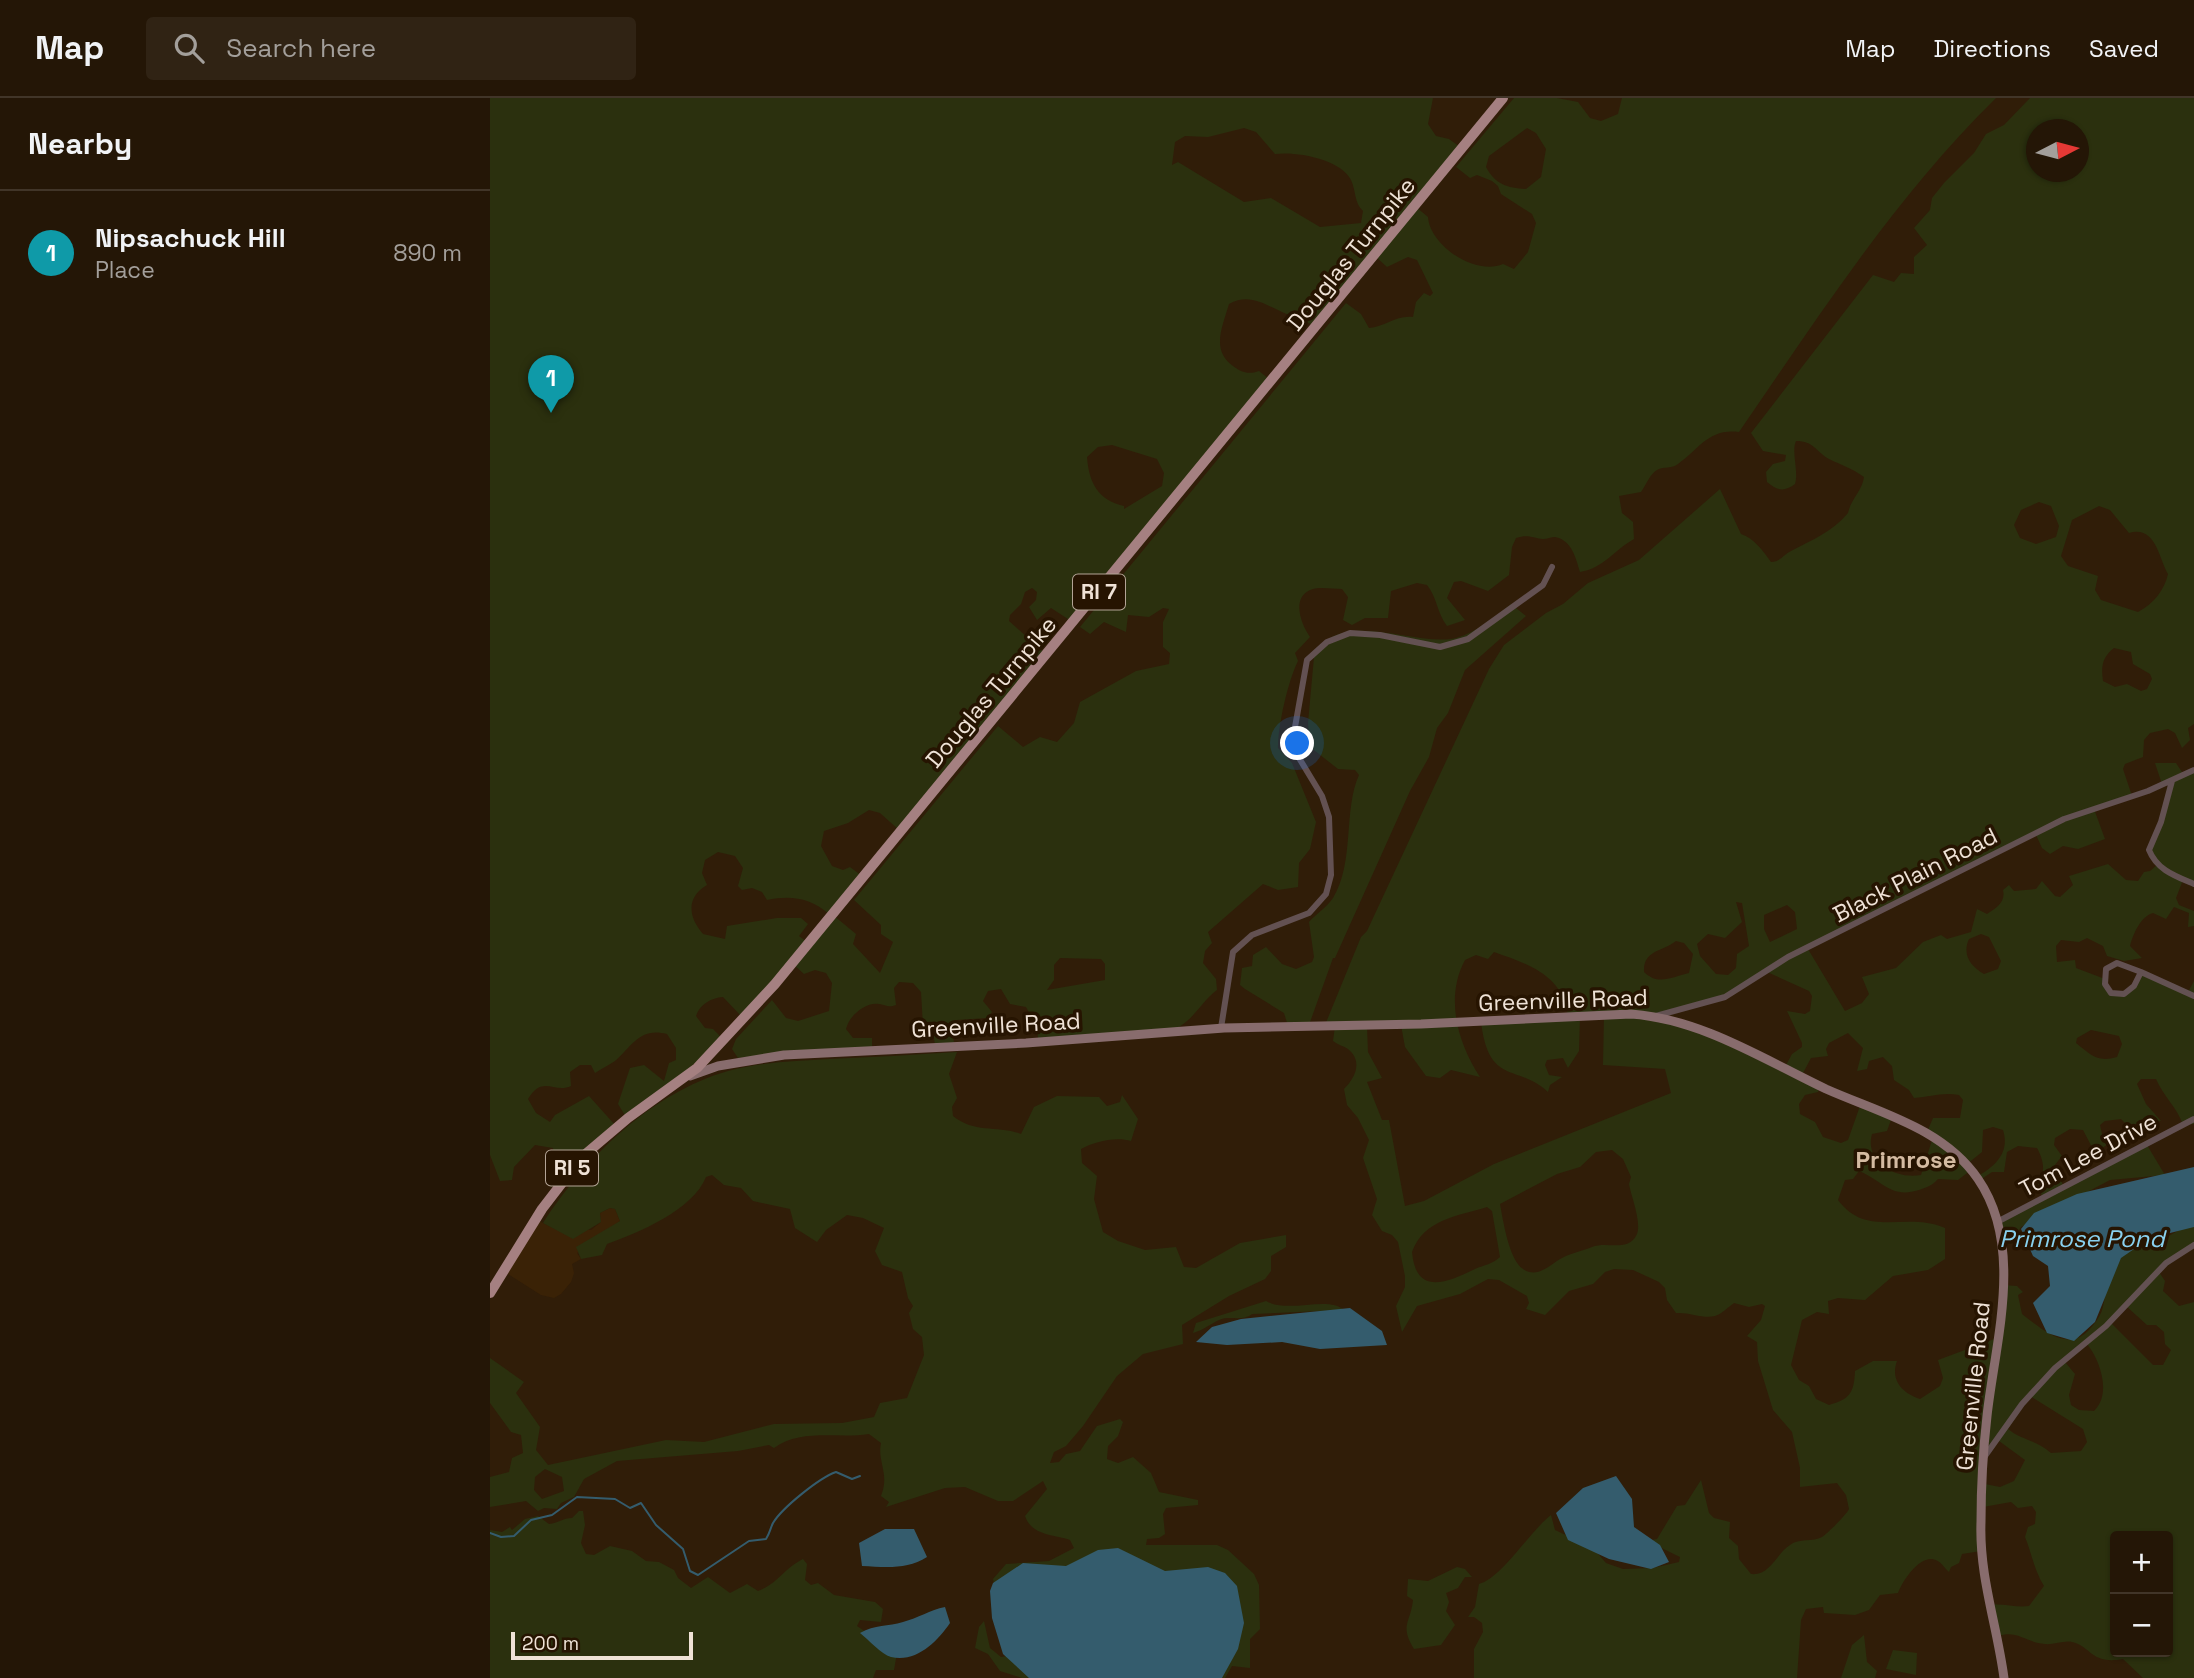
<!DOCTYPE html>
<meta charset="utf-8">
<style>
:root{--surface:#241606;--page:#302314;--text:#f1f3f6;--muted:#a39f9b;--line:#413528;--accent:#baaaf6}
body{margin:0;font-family:"Space Grotesk",sans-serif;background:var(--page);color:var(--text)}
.controls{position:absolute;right:21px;bottom:21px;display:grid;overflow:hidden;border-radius:7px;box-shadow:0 2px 5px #0004}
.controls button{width:63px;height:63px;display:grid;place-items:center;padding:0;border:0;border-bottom:2px solid var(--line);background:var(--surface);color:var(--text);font:35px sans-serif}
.compass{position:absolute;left:1536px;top:21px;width:63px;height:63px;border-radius:50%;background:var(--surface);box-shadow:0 2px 5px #0004;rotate:84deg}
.scale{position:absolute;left:21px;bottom:18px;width:182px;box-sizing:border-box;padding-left:7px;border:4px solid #efe2d6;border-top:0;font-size:19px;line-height:24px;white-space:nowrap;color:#efe2d6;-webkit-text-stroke:5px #261401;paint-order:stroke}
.you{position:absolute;left:808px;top:646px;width:24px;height:24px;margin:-18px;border:5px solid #fff;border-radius:50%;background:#1a73e8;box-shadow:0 0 0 10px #1a73e833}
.badge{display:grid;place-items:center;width:46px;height:46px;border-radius:50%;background:var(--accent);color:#fff;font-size:23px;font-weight:700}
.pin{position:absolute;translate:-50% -58px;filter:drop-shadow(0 2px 4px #0008)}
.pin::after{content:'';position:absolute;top:37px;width:24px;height:21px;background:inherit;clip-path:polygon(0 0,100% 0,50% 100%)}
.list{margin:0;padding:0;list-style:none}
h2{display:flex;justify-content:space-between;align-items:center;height:91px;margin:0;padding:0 28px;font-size:30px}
h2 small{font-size:23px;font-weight:400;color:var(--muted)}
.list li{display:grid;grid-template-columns:46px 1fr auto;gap:21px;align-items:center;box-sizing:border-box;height:126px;padding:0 28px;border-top:2px solid var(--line)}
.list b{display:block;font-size:26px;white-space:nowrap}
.list p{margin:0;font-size:23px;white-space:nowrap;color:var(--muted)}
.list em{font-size:23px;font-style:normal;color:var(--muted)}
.icon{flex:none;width:38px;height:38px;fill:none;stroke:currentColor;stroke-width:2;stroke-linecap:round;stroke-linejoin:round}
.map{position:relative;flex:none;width:1704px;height:1580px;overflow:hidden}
header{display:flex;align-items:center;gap:42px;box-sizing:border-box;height:98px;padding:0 35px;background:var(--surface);border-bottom:2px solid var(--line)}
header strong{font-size:33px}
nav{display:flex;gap:38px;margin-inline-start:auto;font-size:24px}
.search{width:490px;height:63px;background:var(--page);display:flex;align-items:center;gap:18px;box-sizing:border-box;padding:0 24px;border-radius:7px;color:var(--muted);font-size:26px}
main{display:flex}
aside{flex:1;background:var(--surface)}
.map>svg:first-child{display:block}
.built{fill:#3a2206}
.green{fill:#2b300e;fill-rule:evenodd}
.water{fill:#345c6d}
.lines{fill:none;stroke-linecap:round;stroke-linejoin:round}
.stream{stroke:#345c6d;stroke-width:2}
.street{stroke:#635152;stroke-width:6}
.secondary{stroke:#886c6d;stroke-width:9}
.primary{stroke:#a58081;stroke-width:10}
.labels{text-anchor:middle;stroke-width:7;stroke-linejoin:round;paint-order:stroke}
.shield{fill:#261401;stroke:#b3a496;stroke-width:2}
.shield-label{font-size:21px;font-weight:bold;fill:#efe2d6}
.street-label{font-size:23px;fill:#efe2d6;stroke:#261401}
.neighbourhood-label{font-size:24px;font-weight:bold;fill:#d4bba2;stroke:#261401}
.water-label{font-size:24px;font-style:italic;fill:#89d1ef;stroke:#261401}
</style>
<header>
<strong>Map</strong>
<div class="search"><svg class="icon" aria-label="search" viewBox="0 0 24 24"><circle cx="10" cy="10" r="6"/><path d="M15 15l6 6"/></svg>Search here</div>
<nav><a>Map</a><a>Directions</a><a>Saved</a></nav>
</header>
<main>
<aside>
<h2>Nearby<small></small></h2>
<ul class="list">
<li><span class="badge" style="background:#0f9aa8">1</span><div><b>Nipsachuck Hill</b><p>Place</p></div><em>890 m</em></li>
</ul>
</aside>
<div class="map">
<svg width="1704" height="1580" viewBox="0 0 1704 1580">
<rect width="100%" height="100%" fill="#301d08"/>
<path class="built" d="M120,1110L125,1111L130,1123L87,1155L91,1161L82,1166L84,1175L81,1184L71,1196L64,1200L51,1197L15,1174L47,1122L67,1132H101L111,1124L110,1115Z"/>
<path class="green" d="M0,0H943L938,26L946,38L959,41L970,49L823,228C813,220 804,220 792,214C774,206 759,195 739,206C732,230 721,252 743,268C751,274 758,277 769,273L779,281L581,523L561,510L547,522L539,509L546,502L547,494L542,490L535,494L531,506L520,517L519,523L555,555L409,732L390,715L379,712L358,725L334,733L331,748L342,768L353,772L360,769L372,778L339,816C320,800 301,797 277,802L272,794L262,790L252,792L248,788L253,770L245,758L228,754L215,762L212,775L217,787C196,799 198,819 213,836L235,841L237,828L287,820H311L318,826L309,838L317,844L252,919L233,899C221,900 210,906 206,918L215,930L223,931L232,940L195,974L136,1019L128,1006L140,970L154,967L174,983L179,965L186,962V950L177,936C150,929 143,947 125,963C119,967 111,971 105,975L101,967H90L80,974L81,988C64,996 53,976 38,1001L46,1015L60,1024L65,1017L99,998L125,1027L73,1077L64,1067L63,1050L45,1047L24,1069L22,1082L10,1083L0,1057ZM754,30L766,34L785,56C806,53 851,61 861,82C866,92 864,105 873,113L871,125L830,129L781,100L754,104L688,64L682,67L685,44L695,38L718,39ZM622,347L667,361L674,375L672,388L634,411V408C608,402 599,385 597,359L608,349Z
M1024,0H1067L1088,4L1100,20L1111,23L1128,16L1132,0H1506C1405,99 1329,218 1249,334C1219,330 1209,351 1188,366C1182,371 1174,368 1167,372C1160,376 1156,387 1151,394L1129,398L1132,415L1143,424L1144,441C1124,452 1114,470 1090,474C1086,461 1082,442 1065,439C1061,439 1057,441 1053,441C1042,440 1038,436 1026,440L1022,449L1019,477L998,493L971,483L964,484L957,500L975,522L957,528C947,515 947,499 937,487L927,485L901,493L898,520H875L862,527L853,522L858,499L852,491C844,491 830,489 823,491C800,498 811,526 820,539L805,555L808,563C798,583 788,627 788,650L802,665L826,724L820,751L809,765L808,789L788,792L773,786L718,834L722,845L715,853L713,865L726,881L727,892C710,905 705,921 684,932C671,939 570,939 548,940L547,929L536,909L520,906L511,891L498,893L493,903L502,914L497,920L467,922L462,930L464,945L445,947L443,934L433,928L431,894L423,885L409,884L404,890L406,907C398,910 397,907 389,906C375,904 359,918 356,931L363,940H382V949L248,960L242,951L246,941L282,902L296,920L308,923L339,913L342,885L336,875L325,872L314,876L303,866L343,817L366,836L363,846L390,875L403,844L391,836V827L364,802L508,628L533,649L550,639L567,644L584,625L590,604L646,573L679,566L680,555L673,549V524L679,511L673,510L659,519L638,517L636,534L614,524L600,536L590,529L856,205L871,216L879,230C895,229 906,217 923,219L926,204L934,195L940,198L943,195L927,162L918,159L897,169L886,159L926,109L938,119C940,148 986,178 1013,166L1024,171L1038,154L1046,125L1042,116L1011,96L1008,88L1002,83L987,77L980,80L966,69ZM1037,30L1046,35L1056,51L1051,79L1036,91C1017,90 1005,86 996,69L999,58ZM570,860L611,861L615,866V882L557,892L564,882V867Z
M1540,0H1704V626L1698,630L1700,642L1692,650L1685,635L1678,631L1660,635L1654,642L1653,659L1635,666L1633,671L1642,698L1604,711L1615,741L1588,751L1573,748L1560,756L1552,750L1546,737L1318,851L1355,913L1372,905L1379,896L1372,879L1406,870L1433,844L1451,837L1457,841L1481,834L1487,811L1497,816C1506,810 1516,804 1513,792L1519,787L1524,793L1546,791L1552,783L1565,798L1570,799L1583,787L1579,778L1618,766L1636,782L1648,783L1654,774L1660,773L1667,767L1660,753L1682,686H1672L1665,665H1686L1694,677L1704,673V786L1693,782L1686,800L1689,807L1704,813V828L1698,829L1699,815L1684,809L1676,821L1663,815C1651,818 1643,836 1640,848L1652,860L1634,863L1617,858L1613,848L1597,840L1589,844L1571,842L1566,848L1567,864L1585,862L1586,870L1615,881L1622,895H1639L1650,876L1698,894L1704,883V1026L1693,1027C1687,1009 1673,998 1666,981H1651L1647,986L1656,1006L1671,1023L1637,1027L1631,1021L1615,1023L1610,1027L1614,1045L1618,1046L1605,1055L1593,1032L1580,1031L1565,1040L1564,1047L1572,1058L1561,1072L1568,1076L1574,1089L1657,1047L1675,1077L1620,1082L1531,1129L1526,1137L1527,1145L1513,1146L1509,1124L1553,1101L1547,1083C1557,1075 1553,1061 1547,1050L1528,1048L1517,1054L1514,1074H1502L1490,1082L1488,1078C1506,1068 1520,1054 1513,1032L1503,1029L1493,1032L1492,1054L1477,1066L1481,1072L1468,1082L1448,1081C1442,1088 1437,1089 1429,1092C1401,1101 1393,1083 1369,1073L1363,1081L1355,1082L1348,1102C1377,1141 1416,1113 1455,1130V1161L1438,1172L1403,1178L1375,1202L1348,1200L1338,1203L1339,1216L1327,1214L1312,1222L1301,1267L1309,1282L1319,1288L1326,1301L1339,1307C1360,1301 1364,1295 1365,1273L1383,1263H1407C1400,1282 1412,1295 1430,1301L1450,1288L1453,1280L1448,1262L1507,1240L1513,1187L1527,1188L1533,1194L1528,1197L1532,1216C1561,1239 1586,1259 1610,1217C1615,1208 1614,1195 1618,1185C1622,1174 1630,1163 1635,1151L1666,1145L1704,1124V1148L1669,1174L1675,1183L1673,1193L1689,1208L1704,1204V1580H1653L1633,1561C1601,1567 1601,1548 1582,1544C1575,1542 1563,1547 1555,1546C1534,1544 1528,1532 1508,1538L1499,1507C1514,1505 1526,1510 1539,1508L1554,1488C1544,1472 1542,1456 1535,1439L1538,1429L1545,1426L1546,1414L1542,1408L1528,1410L1521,1404L1493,1409L1491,1453L1472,1456L1469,1465L1461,1469L1459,1474C1454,1470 1451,1462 1442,1461C1428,1460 1413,1482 1408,1495L1390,1497L1379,1512L1365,1517L1334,1515L1333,1509L1316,1511L1311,1522L1307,1580H984V1551L993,1534L992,1525L984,1519H978L985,1509L989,1486C1011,1481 1040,1433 1061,1417L1065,1432L1103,1450L1116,1465L1133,1471L1163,1470L1189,1464L1190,1459L1157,1443L1167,1441L1187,1408L1195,1407L1211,1382L1219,1415L1224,1420L1240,1424L1239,1440L1248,1448L1249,1461L1261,1476C1280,1478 1286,1456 1300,1447C1309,1440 1323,1444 1332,1439C1337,1436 1357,1416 1359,1411L1356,1397L1347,1385L1310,1389V1370L1302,1334L1283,1312L1268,1263L1267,1244L1257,1238L1271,1222L1275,1208L1272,1206L1259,1209L1244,1205C1238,1209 1232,1216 1225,1218C1213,1221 1200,1214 1186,1215L1177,1202L1175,1190L1169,1184L1143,1172L1124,1171L1115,1174L1103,1186L1079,1193L1055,1217L1036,1211L1039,1205L1037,1198L1009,1182L998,1181L970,1196L927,1208L912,1234L906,1208L915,1189V1178L908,1144L902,1137L892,1133L882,1117L887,1101L873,1060L879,1042L868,1020L857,1007L854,991C864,981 874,964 858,951C854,948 848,947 843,943L845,928L835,927L871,839L877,833L999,571L1014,547L1056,515L1073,506L1098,485L1149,462L1230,391L1251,436C1264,440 1273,453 1281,464C1290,464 1293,457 1301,453C1322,442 1342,434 1358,415C1361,401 1372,393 1374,379C1362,370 1351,367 1339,361C1325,353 1324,343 1306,343C1301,354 1309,373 1305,386C1294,394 1288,393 1277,384L1276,374L1283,366L1295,363L1296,357L1273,353L1261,335L1383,177L1404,184L1411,175L1424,176V159L1437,147L1424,130L1440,112L1442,100L1454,85L1484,55L1496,36L1514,27ZM1546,32H1588V74H1546ZM1549,404L1561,408L1569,428L1566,439L1546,446L1530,440L1524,427L1531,412ZM1609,408L1620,412L1639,435C1666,427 1669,461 1678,476C1674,493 1664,505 1648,514L1611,502L1605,492L1608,478L1578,468L1571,458L1582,422ZM1624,550L1641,554L1643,566L1660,576L1662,581L1657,591L1651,593L1637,586L1625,589L1613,583C1611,569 1612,559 1624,550ZM1246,804L1252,805L1259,848L1247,856L1246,870L1238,877L1226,876L1210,858L1207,846L1218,836L1235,840L1252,824ZM1297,807L1305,814L1307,831L1280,844L1274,831V817ZM1491,836L1499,839L1511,863L1508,871L1494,876C1480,868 1472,856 1479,841ZM1186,843L1194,845L1203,856L1199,875C1182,879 1168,888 1154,874C1153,852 1172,854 1186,843ZM1004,854C1038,866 1073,877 1078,918L991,924C999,988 1026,965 1058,994L1060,987L1072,979L1059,977L1055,967L1057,962L1073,960L1078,970L1089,953L1090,918L1114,917L1113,967L1175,971L1181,995L1004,1066L934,1103L915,1108L899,1022H892L877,984L892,980L878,954L877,928L911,927L915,949L936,978L950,980L961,972L990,979C967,944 955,899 975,862L986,857L998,861ZM1275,873L1319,893L1322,898L1320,913L1315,916L1297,913L1312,945V949L1302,956L1295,969L1172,916L1252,891ZM1601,932L1629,938L1632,946L1627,959C1607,965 1600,956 1586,945L1587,940ZM1358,935L1373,950L1367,973L1377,971L1379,963L1393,959L1402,968L1404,982L1419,992L1424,1000C1441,999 1452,994 1469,997L1473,1002L1470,1020H1443L1437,1034L1443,1039L1431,1077C1405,1082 1374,1063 1382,1036L1397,1033L1402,1019L1370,1008L1358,1042L1351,1045L1333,1039L1325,1024L1310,1016L1309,1006L1315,997L1328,994L1330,987L1312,977L1321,960L1338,958L1336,951L1339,945ZM1122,1052L1133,1061L1141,1079L1139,1086C1141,1098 1153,1127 1146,1138C1137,1154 1116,1143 1102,1149C1092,1153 1081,1155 1072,1160C1059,1167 1048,1181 1033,1171C1019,1162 1013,1122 1010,1106L1067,1076L1090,1069L1106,1054ZM997,1109L1002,1113L1010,1159C1003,1166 994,1167 985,1171C958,1184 926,1199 922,1154C934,1121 968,1118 997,1109ZM1636,1208L1657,1227H1666L1674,1234L1675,1246L1681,1252L1673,1267H1663L1621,1225ZM1597,1246C1610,1262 1622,1296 1604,1313L1589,1312L1581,1307L1579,1297L1585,1276L1575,1264ZM1540,1298L1593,1331L1597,1344L1591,1353L1561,1355C1545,1341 1533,1343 1518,1331ZM1509,1343L1535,1362L1524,1383L1510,1389L1495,1386L1496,1357ZM1625,1438H1678V1554H1625Z
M1021,506L1036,518L975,572L958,615L947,630L939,659L920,693L845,860H843L819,927L798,928L794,915L755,891L750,887L752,870L762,868L763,857L776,849L792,866L806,871L822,864L824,859L819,824C826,816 837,809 843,800C865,764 853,712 869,677L865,672L848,671L820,649L818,625L824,559C847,507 926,550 966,540C986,535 1005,518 1021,506Z
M467,954L459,976L467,1000L462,1009L463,1018C485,1036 508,1027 531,1036L544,1009L567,998L609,999L617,1008L630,1004L632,997L648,1021L641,1043C626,1038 603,1044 591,1051L592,1065L607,1078L604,1101L613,1134L628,1143L655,1152L686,1149L694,1169L706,1170L750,1145L796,1137V1149L781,1158V1173L775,1181L739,1198L692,1227L693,1246L653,1256L627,1278L593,1328L576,1348L564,1354L560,1365L569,1364L576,1356L590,1353L607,1328L630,1321L633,1324L628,1338L618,1348L617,1361L628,1365L643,1359L661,1375L669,1394L708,1402V1407L676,1410L673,1416L675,1436L669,1440L657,1441L656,1447H727L738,1452L764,1476L769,1487L770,1531L760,1541V1570L742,1568L735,1580H532L510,1573L498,1556L485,1550L489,1529L494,1523L500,1550L511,1559L518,1558L503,1481L516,1466L559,1463L584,1450L580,1442C563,1436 542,1438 535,1418L557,1391L553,1383L523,1403H508L475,1389L455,1390L396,1409L399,1404L391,1398C400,1376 387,1364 391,1345L379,1336C348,1341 311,1330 284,1350L279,1347L248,1353L127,1363L94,1381L84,1399L71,1405L67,1411L54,1410L48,1413L36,1403L0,1409V1379L19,1374L22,1360L33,1355L31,1337L21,1334L0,1305V1260L34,1284L26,1295L50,1329L46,1352L58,1367L176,1342L214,1344L284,1326L352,1325L384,1319L390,1305L417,1300L434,1257L432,1239L423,1231L419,1215L423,1208L418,1200L412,1174L392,1167L385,1153L394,1130L373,1120L357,1117L336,1132L327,1144L305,1130L300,1111L263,1103L251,1090L234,1087L222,1077L216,1079C203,1112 148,1135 117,1146L112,1157L91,1161L86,1149L130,1123L125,1111L120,1110L110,1115L111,1124L83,1141L53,1125C95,1060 161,995 238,973C271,964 306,963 339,961C381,959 424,957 467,954ZM55,1371L72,1379L74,1393L52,1401L44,1392L45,1379Z
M776,1203C799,1216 838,1197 854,1212L762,1216C752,1224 740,1217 729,1222C719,1227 713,1232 703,1235L706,1225Z
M89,1413H93L95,1427L91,1445L96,1456L104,1457L120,1448L142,1453L156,1463L169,1464L184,1472L188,1480L201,1490L218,1479L240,1495L257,1486L268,1493C289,1485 293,1471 313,1461L317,1466L315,1482L321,1487L328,1485L344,1497L385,1504L393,1511L391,1524L370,1522L367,1528L407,1555L404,1572H386L383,1580H0V1432L12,1434L20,1429L22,1432L35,1421L48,1418L59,1426C68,1425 73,1420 82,1420Z
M967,1469L975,1471L982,1479H975L968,1490L956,1495L959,1504L956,1513L965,1527L951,1547L924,1551C909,1527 921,1524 923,1502L917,1498L918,1481L938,1483Z
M1374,1537L1377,1564L1387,1573L1385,1580H1351L1362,1547Z
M1403,1552L1427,1555L1426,1577L1396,1571Z"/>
<path class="water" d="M1704,1069V1129L1660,1140L1631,1160L1605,1224L1584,1243L1557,1235L1543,1205L1560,1188L1558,1168L1543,1158L1531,1131L1544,1115L1587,1096Z
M860,1210L892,1233L897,1247L830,1251L792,1244L737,1247L706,1244L722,1229L751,1221Z
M1126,1378L1142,1401L1144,1429L1170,1447L1179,1464L1161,1471L1119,1461L1078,1442L1066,1415L1093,1390Z
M395,1431H424L437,1459C417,1472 395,1469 372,1468L369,1445Z
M628,1450L675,1473L718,1469L735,1475L747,1488L754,1525L748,1551L732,1580H539L513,1556L502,1520L500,1493L503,1485L533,1465L576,1468L608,1452Z
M455,1509L460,1525C447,1544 426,1565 401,1559C391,1556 379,1542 370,1535C385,1526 398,1529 413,1524C428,1520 440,1512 455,1509Z"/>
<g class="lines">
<path class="stream" d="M0,1435L11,1439L24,1438L41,1422L62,1417L87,1399L125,1401L140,1410L151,1405L166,1427L193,1451L200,1473L208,1477L259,1443L276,1441C280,1435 280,1431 283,1425C292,1410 329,1380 346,1374L362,1381L370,1378"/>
<path class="street" d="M1682,683L1671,724L1659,752C1667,772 1685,778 1704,786
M1627,865L1651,874L1644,888L1634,896L1621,895L1615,886L1616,871Z
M1651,874L1704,898
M1166,918L1235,899L1298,859L1574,721L1658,693L1704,672
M731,930L743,854L762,837L819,815L836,796L841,777L839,719L832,698L806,655L805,629L817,562L837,544L860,535L890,537L950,549L978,541L1053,487L1062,469
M1507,1124L1704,1021
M1495,1358L1532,1306L1565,1270L1616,1228L1676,1165L1704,1147"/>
<path class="secondary" d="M200,978L228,968L294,957L536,945L734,930L931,926L1141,916C1211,921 1273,961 1336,991C1390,1015 1453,1030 1488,1081C1535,1149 1505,1244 1497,1318C1493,1353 1491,1389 1491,1424C1489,1478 1507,1527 1514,1580"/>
<path class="primary" d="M0,1195L52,1111L92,1059L138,1020L207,970L285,886L1013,0"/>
</g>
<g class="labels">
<g class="shield">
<rect x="583" y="476.5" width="52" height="35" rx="5"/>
<rect x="56" y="1052.5" width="52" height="35" rx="5"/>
</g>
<g class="shield-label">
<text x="609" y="501">RI 7</text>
<text x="82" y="1077">RI 5</text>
</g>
<g class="street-label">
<text transform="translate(861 156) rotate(-51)" y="8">Douglas Turnpike</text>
<text transform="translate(501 594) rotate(-50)" y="8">Douglas Turnpike</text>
<text transform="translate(1425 777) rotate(-27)" y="8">Black Plain Road</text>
<text transform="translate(1073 902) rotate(-2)" y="8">Greenville Road</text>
<text transform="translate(506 927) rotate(-3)" y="8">Greenville Road</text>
<text transform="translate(1598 1057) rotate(-28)" y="8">Tom Lee Drive</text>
<text transform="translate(1483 1288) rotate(-84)" y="8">Greenville Road</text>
</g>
<g class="neighbourhood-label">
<text x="1416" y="1070">Primrose</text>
</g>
<g class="water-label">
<text x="1592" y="1149">Primrose Pond</text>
</g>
</g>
</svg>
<div class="controls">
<button>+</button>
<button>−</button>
</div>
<svg class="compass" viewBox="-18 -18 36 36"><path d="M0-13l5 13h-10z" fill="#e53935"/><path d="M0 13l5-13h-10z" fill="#a39f9b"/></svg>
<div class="scale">200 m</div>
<div class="you"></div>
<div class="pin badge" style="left:61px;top:315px;background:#0f9aa8">1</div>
</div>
</main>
